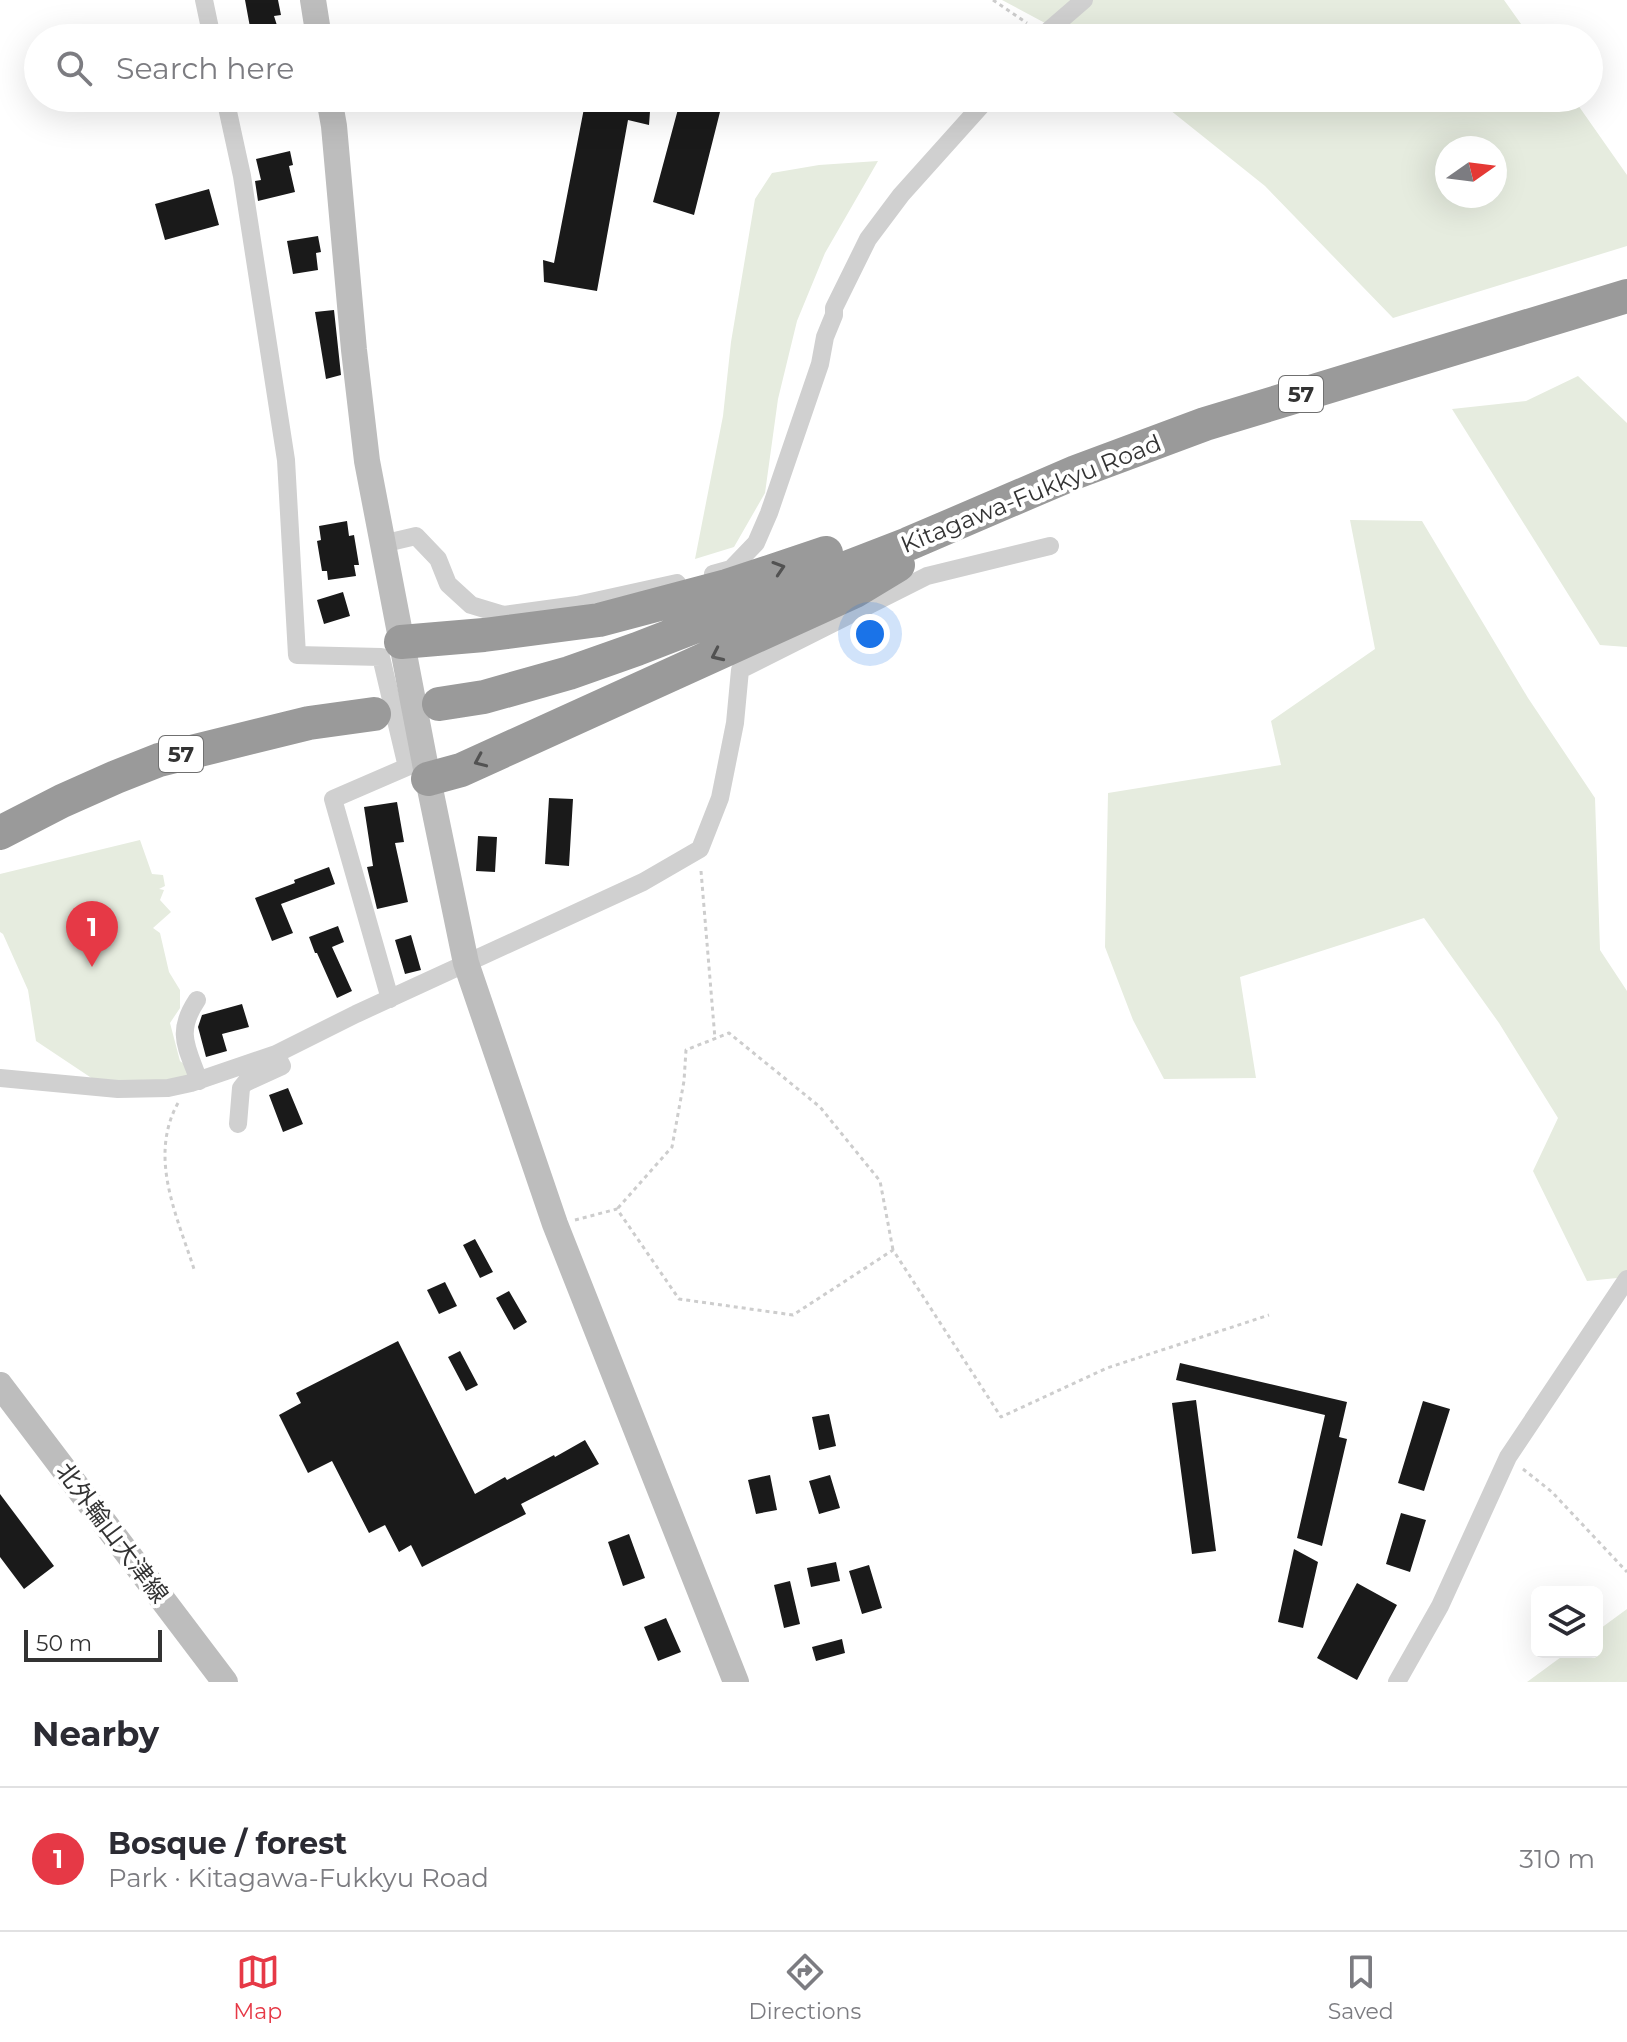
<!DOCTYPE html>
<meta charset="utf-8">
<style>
:root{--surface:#fff;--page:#f7f7f7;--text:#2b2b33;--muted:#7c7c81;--line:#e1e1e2;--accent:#e63946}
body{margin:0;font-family:Montserrat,"Noto Sans JP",sans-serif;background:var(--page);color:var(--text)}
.controls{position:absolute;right:24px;bottom:24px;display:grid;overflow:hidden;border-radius:12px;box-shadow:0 8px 32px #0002}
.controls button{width:72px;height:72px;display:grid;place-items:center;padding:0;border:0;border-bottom:2px solid var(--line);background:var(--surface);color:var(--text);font:40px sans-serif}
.compass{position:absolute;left:1435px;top:136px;width:72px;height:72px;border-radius:50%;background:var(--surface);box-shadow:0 8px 32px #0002;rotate:76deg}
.scale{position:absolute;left:24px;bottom:20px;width:138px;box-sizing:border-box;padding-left:8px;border:4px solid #333;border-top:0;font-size:22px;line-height:28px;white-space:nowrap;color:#333;-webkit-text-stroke:6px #fff;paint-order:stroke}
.you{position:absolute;left:870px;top:634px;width:28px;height:28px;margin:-20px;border:6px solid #fff;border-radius:50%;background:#1a73e8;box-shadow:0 0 0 12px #1a73e833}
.badge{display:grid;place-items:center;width:52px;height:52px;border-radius:50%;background:var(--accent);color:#fff;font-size:26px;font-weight:700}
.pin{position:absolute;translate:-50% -66px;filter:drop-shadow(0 2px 4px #0008)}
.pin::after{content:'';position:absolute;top:42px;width:28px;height:24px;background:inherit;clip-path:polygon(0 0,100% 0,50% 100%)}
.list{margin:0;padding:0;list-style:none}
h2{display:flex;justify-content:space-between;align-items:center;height:104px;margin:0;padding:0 32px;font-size:34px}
h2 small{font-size:26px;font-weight:400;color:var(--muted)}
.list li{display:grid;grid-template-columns:52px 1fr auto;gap:24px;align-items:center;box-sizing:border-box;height:144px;padding:0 32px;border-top:2px solid var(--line)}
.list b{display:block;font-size:30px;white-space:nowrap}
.list p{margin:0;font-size:26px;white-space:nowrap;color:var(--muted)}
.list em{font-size:26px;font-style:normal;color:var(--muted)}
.icon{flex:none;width:44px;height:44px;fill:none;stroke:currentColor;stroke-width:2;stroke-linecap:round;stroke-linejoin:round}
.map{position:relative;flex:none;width:1627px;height:1682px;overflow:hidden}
.search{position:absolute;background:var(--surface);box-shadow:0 8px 32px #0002;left:24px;right:24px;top:24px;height:88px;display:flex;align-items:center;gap:20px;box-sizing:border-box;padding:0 28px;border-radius:44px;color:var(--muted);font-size:30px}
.sheet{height:248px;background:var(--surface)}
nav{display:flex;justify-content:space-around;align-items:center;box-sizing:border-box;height:112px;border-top:2px solid var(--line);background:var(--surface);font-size:22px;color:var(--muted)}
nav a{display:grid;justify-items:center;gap:4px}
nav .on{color:var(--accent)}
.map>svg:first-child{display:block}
.green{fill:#e6ecdf;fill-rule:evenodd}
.building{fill:#1a1a1a}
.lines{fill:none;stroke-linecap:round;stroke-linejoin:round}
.path{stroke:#cdcdcd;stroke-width:3;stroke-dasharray:4 4;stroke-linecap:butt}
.street{stroke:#d0d0d0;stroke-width:18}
.secondary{stroke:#bdbdbd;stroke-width:26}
.highway{stroke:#9a9a9a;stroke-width:34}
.oneway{stroke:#525252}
.labels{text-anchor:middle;stroke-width:8;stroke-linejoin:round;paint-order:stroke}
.shield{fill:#fff;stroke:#707070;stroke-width:2}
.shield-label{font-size:22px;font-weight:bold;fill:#333}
.street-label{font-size:24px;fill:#333;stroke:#fff}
</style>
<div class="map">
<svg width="1627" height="1682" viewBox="0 0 1627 1682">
<rect width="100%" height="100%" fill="#fff"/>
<path class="green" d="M1002,0H1504L1531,38H1073Z
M1155,98H1573L1627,175V246L1393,318L1265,186ZM1447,148H1495V196H1447Z
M878,161L825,253L797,321L778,399L765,493L734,547L695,559L723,416L731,342L755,199L772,173L819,165Z
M1578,376L1627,423V647L1600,645L1452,409L1526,401Z
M1350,520L1422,521L1528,698L1595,798L1600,950L1627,991V1277L1587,1281L1533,1171L1558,1118L1499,1023L1424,918L1240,977L1256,1078L1164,1079L1133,1020L1105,947L1108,793L1281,765L1271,721L1375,649Z
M140,840L152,874L163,875L165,886L159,889L164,890L160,900L171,912L153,928L160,933L169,972L180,990V1008L170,1023L180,1061L208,1082L99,1083L36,1041L28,990L3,934L0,932V874Z
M1627,1609V1682H1527L1568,1652H1597V1631Z"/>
<path class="building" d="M245,0H278L281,15L274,16L281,38H252Z
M586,98H651L649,125L628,120L597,291L544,282L543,260L554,263Z
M681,98L721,108L694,215L653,202Z
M290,151L293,165L289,166L295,192L258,201L255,181L261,180L256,159Z
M209,189L219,225L165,240L155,204Z
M318,236L321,252L316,253L318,270L293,274L287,241Z
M334,310L341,375L326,379L315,312Z
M347,521L349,536L354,535L359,565H354L356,576L328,580L327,571H322L317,541L321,540L319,526Z
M343,592L350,616L324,624L317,600Z
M549,798L573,799L569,866L545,864Z
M397,802L404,842L395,843L408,902L377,909L367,867L373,866L364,807Z
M478,836L497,837L495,872L476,871Z
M329,867L335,884L281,904L293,933L272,941L255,898L295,883L294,880Z
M338,926L344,942L332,947L352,991L337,998L317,953H315L309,937Z
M411,935L421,970L405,974L395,940Z
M242,1004L249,1027L222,1034L227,1051L206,1057L198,1027L202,1015Z
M288,1088L303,1124L283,1132L269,1095Z
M475,1239L493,1272L480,1278L463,1245Z
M445,1282L457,1306L439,1314L427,1290Z
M509,1291L527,1322L514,1330L496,1298Z
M398,1341L475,1494L505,1477L507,1480L554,1455L555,1457L585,1440L599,1464L521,1504L526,1514L422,1567L411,1545L399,1552L385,1525L369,1533L332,1461L308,1473L279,1415L301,1403L296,1393Z
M460,1351L478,1385L466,1391L448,1357Z
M1180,1363L1347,1402L1339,1437L1347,1439L1322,1546L1297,1538L1325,1415L1176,1380Z
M1196,1400L1216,1551L1192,1554L1172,1403Z
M1423,1401L1450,1409L1424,1491L1398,1483Z
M829,1414L836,1446L819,1450L812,1417Z
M770,1475L777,1510L756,1514L748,1480Z
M830,1475L840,1508L819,1514L809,1481Z
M0,1494L54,1566L24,1589L0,1557Z
M1401,1513L1426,1520L1410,1572L1386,1564Z
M629,1534L645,1578L623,1586L608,1542Z
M1294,1549L1318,1562L1303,1628L1278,1622Z
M836,1562L840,1581L811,1587L807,1568Z
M869,1565L882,1608L862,1614L849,1571Z
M790,1581L800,1624L784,1628L774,1585Z
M1357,1583L1397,1605L1357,1680L1317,1658Z
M666,1618L681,1652L658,1661L644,1627Z
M842,1639L845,1653L816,1661L812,1647Z"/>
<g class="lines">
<path class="path" d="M993,0L1027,23
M701,871L715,1039
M178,1103C148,1157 177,1216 194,1269
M618,1208L672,1147L684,1081L686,1050L729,1033L820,1107L880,1181L893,1250
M575,1220L617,1209L679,1299L793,1315L893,1250L1001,1417L1107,1368L1269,1315
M1523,1469L1552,1492L1627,1572"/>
<path class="street" d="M204,0L212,38
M1040,38L1084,0
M225,98L242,176L286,460L297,655L381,657L407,767L333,799L390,999
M382,544L416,536L438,559L448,584L471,605L504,615L577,605L677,583
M713,574L731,569L756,543L769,513L820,364L825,337L834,315V308L868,239L901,195L988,98
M197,1000C175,1033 187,1047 199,1081
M0,1078L118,1089L168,1088L191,1083L276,1054L356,1014L643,882L700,849L720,798L735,723L740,670L927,576L1050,546
M238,1124L241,1088L245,1083L282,1066L276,1054
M1397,1682L1440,1606L1508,1457L1627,1279"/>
<path class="secondary" d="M313,0L319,38
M329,98L334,126L354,350L367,461L428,779L466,963L555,1224L736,1682
M0,1385L225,1682"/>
<path class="highway" d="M401,642L484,635L599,620L727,586L826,553
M439,704L484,697L569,673L637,649L908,544L1076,472L1205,424L1627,296
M428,779L461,770L855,591L898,565
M0,833L62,801L116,777L159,760L309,723L374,714"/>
</g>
<defs><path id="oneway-chevron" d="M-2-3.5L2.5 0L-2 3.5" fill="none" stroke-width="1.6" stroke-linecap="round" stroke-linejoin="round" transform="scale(2)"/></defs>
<g class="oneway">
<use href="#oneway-chevron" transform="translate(779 568) rotate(-18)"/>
<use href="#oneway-chevron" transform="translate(717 655) rotate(155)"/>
<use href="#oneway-chevron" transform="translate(480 761) rotate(156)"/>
</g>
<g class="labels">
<g class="shield">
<rect x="1279" y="376" width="44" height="36" rx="6"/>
<rect x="159" y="736" width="44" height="36" rx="6"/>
</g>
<g class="shield-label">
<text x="1301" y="402">57</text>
<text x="181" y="762">57</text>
</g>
<g class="street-label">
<text transform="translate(1031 494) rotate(-22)" y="8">Kitagawa-Fukkyu Road</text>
<text transform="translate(112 1533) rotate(53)" y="8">北外輪山大津線</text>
</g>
</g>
</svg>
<div class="controls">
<button><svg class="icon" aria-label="layers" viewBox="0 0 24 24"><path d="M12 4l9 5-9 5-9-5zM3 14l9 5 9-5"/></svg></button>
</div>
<svg class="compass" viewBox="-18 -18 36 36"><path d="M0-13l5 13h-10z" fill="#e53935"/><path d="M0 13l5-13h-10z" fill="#7c7c81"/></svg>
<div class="scale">50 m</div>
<div class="you"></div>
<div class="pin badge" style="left:92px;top:967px">1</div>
<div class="search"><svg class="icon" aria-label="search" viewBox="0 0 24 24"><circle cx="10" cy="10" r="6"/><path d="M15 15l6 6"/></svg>Search here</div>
</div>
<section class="sheet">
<h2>Nearby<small></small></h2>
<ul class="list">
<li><span class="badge">1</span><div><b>Bosque / forest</b><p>Park · Kitagawa-Fukkyu Road</p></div><em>310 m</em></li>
</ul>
</section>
<nav>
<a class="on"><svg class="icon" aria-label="map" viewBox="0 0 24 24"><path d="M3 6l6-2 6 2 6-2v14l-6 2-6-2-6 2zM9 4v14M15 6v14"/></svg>Map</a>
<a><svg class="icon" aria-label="directions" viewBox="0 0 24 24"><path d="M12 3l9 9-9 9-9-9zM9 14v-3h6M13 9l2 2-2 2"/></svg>Directions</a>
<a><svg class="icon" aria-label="saved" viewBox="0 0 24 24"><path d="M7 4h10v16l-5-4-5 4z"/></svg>Saved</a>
</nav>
